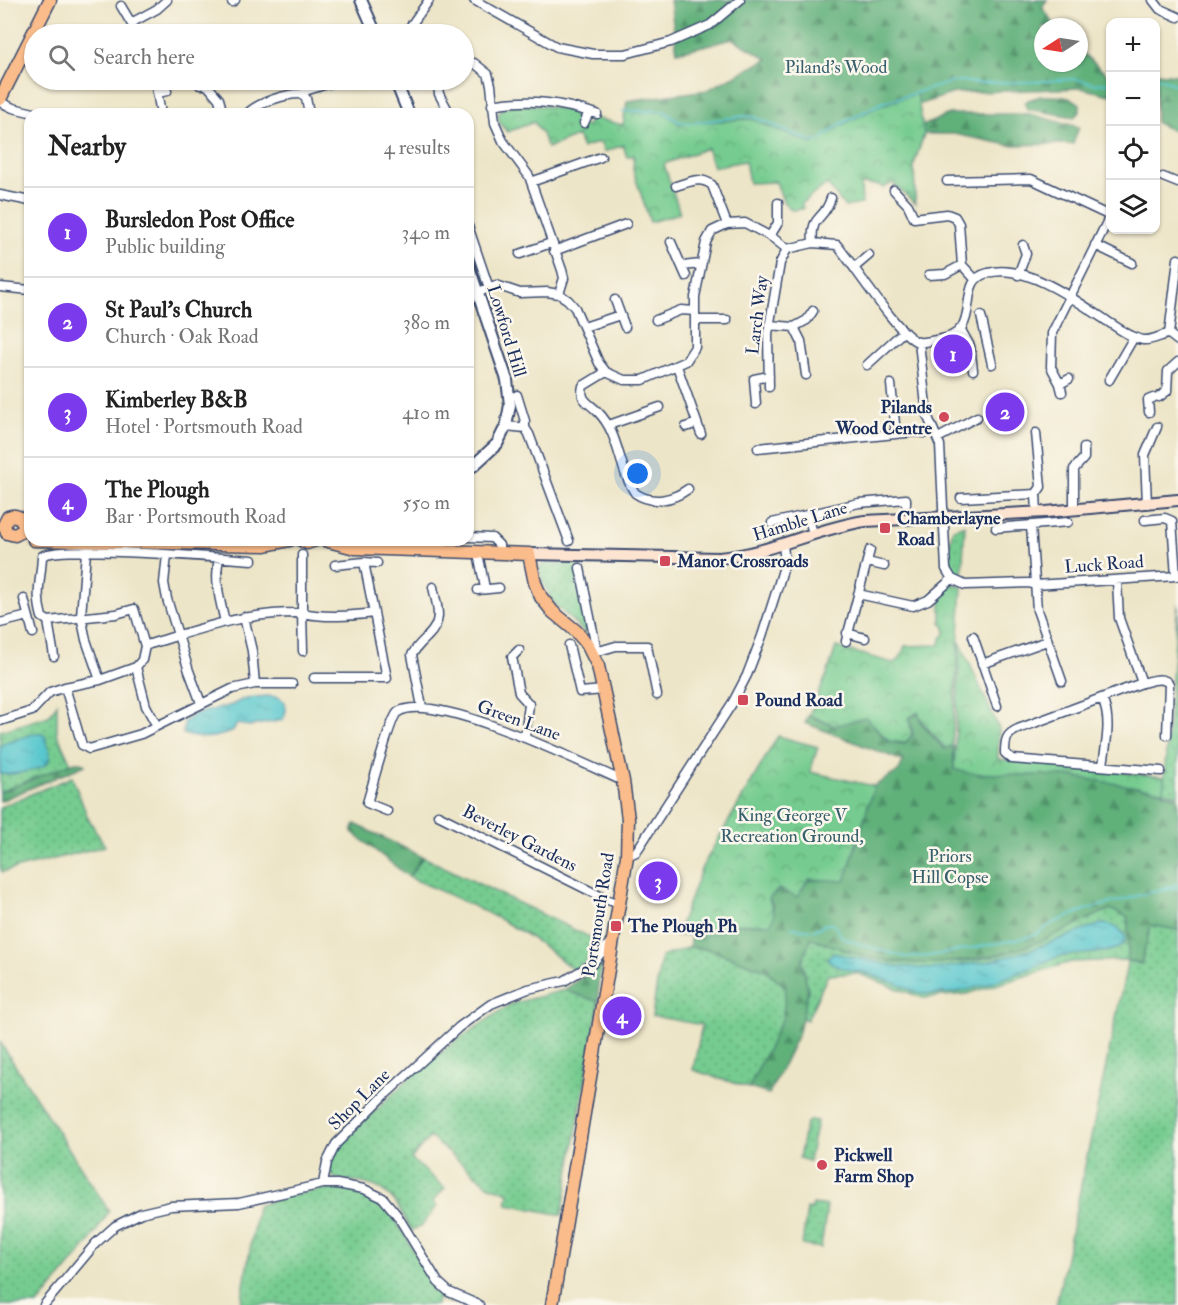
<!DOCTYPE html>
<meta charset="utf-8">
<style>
:root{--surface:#fff;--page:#f2f2f2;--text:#222;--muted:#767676;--line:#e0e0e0;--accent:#7c3aed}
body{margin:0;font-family:"IM FELL Double Pica",serif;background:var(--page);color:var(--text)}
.controls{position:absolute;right:18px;top:18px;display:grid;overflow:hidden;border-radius:12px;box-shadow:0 2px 4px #0004}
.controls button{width:54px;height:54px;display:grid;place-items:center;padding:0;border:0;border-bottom:2px solid var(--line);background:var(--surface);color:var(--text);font:30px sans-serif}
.compass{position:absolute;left:1034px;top:18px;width:54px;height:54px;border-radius:50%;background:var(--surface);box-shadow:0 2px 4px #0004;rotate:258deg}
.you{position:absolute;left:638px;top:474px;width:21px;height:21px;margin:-15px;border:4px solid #fff;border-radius:50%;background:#1a73e8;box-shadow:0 0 0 9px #1a73e833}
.badge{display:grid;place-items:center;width:39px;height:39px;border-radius:50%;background:var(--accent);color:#fff;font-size:20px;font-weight:700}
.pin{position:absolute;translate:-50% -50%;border:3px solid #fff;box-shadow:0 2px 6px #0006}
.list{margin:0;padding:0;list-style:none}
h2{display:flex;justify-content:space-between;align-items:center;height:78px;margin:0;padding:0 24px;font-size:26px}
h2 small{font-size:20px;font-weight:400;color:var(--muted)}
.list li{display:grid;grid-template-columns:39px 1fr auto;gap:18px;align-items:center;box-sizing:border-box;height:90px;padding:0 24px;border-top:2px solid var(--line)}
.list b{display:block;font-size:22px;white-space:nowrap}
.list p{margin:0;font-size:20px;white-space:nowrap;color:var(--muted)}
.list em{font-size:20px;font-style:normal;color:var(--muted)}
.icon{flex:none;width:33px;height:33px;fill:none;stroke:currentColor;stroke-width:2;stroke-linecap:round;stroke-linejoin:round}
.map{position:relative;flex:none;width:1178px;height:1305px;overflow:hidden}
.search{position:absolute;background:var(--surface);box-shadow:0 2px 4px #0004;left:24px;top:24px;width:450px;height:66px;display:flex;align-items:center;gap:15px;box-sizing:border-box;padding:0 21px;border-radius:33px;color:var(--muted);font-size:22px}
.panel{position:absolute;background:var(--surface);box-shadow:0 2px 4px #0004;left:24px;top:108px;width:450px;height:438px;border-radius:18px}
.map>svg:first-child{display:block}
.grass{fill:url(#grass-dots);stroke:#487e77;stroke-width:1.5}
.forest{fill:url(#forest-firs);stroke:#3e706c;stroke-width:1.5}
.park{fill:url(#park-crowns);stroke:#487e77;stroke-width:1.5}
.water{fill:url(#water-ripples);stroke:#3a7b96;stroke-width:1.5}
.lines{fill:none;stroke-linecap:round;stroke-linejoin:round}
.stream{stroke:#59c7ce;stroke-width:2}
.minor-casing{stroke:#3a4a6e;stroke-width:11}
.tertiary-casing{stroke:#3a4a6e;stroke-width:14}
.secondary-casing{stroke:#3a4a6e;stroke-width:14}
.primary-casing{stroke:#3a4a6e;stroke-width:15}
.minor{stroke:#fff;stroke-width:8}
.tertiary{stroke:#fff;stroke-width:10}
.secondary{stroke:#fde4d1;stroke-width:10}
.primary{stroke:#fabc8b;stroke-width:12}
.poi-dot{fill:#d1495b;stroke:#fbf7ec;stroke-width:2}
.labels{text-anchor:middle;stroke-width:5;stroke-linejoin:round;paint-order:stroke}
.park-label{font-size:18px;fill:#365e6d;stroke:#fbf7ec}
.street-label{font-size:18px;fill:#1b2f5e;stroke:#fbf7ec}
.poi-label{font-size:18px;font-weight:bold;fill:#1b2f5e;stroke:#fbf7ec;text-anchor:start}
</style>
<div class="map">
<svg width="1178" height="1305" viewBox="0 0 1178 1305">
<defs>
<pattern id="grass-dots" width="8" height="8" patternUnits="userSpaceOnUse" patternTransform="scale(1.5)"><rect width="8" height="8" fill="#76cc90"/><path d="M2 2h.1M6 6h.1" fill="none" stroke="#60a679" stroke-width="1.8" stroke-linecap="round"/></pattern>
<pattern id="forest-firs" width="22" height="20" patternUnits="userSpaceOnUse" patternTransform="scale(1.5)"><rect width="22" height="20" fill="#60b07a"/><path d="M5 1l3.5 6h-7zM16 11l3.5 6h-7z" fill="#4e9067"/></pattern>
<pattern id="park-crowns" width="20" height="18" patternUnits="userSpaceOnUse" patternTransform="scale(1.5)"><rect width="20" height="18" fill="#76cc90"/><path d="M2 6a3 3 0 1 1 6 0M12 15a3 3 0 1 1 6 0" fill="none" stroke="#60a679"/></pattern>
<pattern id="water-ripples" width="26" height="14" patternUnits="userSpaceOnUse" patternTransform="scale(1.5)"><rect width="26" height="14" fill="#59c7ce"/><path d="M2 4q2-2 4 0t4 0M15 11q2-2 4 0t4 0" fill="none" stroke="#49a2aa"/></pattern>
</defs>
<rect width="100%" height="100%" fill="#fbf7ec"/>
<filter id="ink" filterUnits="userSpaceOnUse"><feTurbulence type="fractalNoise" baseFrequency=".0167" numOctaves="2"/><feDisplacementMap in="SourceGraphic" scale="12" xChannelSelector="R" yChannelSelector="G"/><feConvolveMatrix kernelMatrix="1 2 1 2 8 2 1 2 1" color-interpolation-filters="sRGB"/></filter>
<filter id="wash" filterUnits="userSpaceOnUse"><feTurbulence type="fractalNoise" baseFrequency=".008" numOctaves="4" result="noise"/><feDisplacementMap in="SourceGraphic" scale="24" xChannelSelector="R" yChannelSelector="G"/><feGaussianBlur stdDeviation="1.35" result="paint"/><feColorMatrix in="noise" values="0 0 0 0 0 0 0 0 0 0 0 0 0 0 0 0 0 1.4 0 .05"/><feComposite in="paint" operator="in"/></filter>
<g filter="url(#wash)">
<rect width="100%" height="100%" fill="#ede5c7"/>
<path class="grass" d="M965,525L962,577L952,573C947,561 949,542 953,529Z
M545,563L576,564L585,622L592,640L553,602L542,581L539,568Z
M1178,603V795L1163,791Z
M57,704V733L71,764L0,792V731L49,716Z
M72,777L88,818L105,846L2,872L0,867V807Z
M423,857L598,941L591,958L574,971C527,927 467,903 409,877Z
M1110,909L1128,917V960L1141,964L1151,925L1178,930V1305H1056L1128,960L1071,962L966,994L923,998L856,973L828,975L807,1020L802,1018L808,990L802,961L811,938C829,944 848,952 867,957C907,966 970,965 1008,952C1043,940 1076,924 1110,909Z
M689,947L708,949L766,970L786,987L784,1017L749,1088L693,1070L702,1025L652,1016L661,957Z
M564,990L599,1002L562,1215L507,1204L509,1193L488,1185L430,1137L411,1159L445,1188L433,1201L437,1206L421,1226L411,1231C400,1209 393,1190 367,1184C356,1181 345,1181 334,1178L330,1172V1163L339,1146L406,1081L457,1040L511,1004Z
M0,1042L109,1211L90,1241L38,1305H0Z
M810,1120L817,1121L809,1161L799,1158L806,1124Z
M324,1189L356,1191L380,1201L394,1217L433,1283L451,1296L448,1302L438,1298L436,1305L241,1304L257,1206L283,1197Z
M813,1204L827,1206L821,1248L802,1245L807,1209L811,1210Z"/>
<path class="forest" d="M670,0H1047L1042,7L1056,27H1043V63H1079V50L1110,77V95L1081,88L954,93L903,110L812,151L624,120L627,101L707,90L768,59L733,39L677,52Z
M1156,73L1178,75V133L1156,123Z
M1041,96C1054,96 1070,95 1080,104V112L1074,117L1027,109L1025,103L1028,100Z
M949,114H1029L1079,127L1073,144L1009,145L954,134H924L914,164L915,203L904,159L918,128Z
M918,713L922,724L944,749L953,746L954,769L968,773L1069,776L1163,791V793L1178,797V930L1151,925L1141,964L1128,960V917L1110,909C1077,924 1039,945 1004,953C960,964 912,967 867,957C848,952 829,944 811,938L802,961L808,990L799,1032L769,1094L749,1088L783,1017L786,987L766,970L708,949L689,947L691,934L706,935L739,924H771L773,906L769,898C794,877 815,879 845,881L874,786L899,771L903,761L805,723L808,716L835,726L866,717L888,742L905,744L913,735L910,718Z
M75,762H81L85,765L0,801V792Z
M355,824L423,857L409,877L352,832Z
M602,956L605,957L598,984L599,1002L564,990L591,971Z"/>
<path class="park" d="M917,94L924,134L914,164L915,203L892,183L883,188L879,185L861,184L862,204L845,207L827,184L802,203L803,209L791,210L783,201L776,182L749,183L745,161L713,167L707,148L664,164L680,213L650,222L633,170L634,155L627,157L623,145L604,152L600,142L582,148L577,136L547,148L542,134L534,122L507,132L499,122L498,114C500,112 503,108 505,107C518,102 570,107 580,116V124L587,126L591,119L594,118L623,125L625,112H664L679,124L751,119L812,144C825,138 835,129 848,122C870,110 892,100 917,94Z
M950,582L962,587L952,746L945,748L923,723L918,712L909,718L912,735L905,743L889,741L866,717L835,726L809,715L827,674L836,647L893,663L899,660L905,646L940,645L941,638L945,634V627L941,623V589Z
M960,642L999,729L998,759L1164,777L1163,791L1069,776L968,773L954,769Z
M778,736L818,747L810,772L874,786L845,881L809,879L797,897L779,889L769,898L774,915L771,924H739L706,935L691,934L676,936L702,867Z"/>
<path class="water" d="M268,696L278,697L285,702L286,711L283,720L250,726L237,724L232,732C214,738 201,740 183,734L184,722L195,714L232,705L245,698Z
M33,734H41L45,736C47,743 51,753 49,760C45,771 10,775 0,774V747L5,743Z
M1101,924C1111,924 1132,932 1123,944C1115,955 1075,953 1061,956C1051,958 1041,964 1031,968C1000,980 954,999 921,993C913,992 907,987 900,985C890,981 879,978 869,974C856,970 836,970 827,958L833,953L894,966L933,969L991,961L1030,950Z"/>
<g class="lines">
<path class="stream" d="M1156,78H1160L1178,86
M622,111H664L679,122L690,123L745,116L754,117L812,142L820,140L839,125L881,103L949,83L962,81L975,83L1032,82L1075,79L1096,84L1110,83
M1161,889L1178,884
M792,928L815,930L826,924H833L843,938L859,944L905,957L929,956L1020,939L1035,935L1053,923L1085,910L1152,892L1178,888"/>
</g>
</g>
<g filter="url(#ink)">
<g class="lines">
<defs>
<path id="minor" d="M474,0L557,47L593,54H625L671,42L710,25L740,0
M1153,0L1160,9L1178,17
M232,2L235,0
M121,6L137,33
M131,23L157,9L167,0
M405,34L429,0
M22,58L34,60
M464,64L474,63L488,74L491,85L495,123L503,141L529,176L562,270L564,278L559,294
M96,80H98
M199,80L200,85H207
M206,80L207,85L219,99L223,114
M437,80L439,94L450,114
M305,91L340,80
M158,93L167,91L165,84L156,86L161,114
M0,102L13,108L38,114
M492,105C531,98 560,103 597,114
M247,114C257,103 287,93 302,94L306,98L309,114
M584,123L589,112
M1163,177L1178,183
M947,181L1031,179L1110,216
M531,182L601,157
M676,186C690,182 700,176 712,185L727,224
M894,190L908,205L914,218L947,214L955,217L959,224L962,265L975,279
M0,195L30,201
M468,226L489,288
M770,236L778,223V203
M671,242L686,276
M813,243C810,214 824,222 831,198
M1095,245L1132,263
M787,249L813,243L837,245C853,264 899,336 918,342C923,343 931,341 936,340C988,334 952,281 988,273C1026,263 1077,301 1107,321C1118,328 1131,338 1143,340C1153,341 1160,335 1169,334
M554,251L626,224
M520,254L551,243
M1178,259L1169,334L1178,341
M682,266L701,264
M855,267L869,255
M929,275L945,274L962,265
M1018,275L1026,254L1023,245
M0,287L30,290
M479,292L496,285L520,293L547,292L559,294L568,300L575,308L599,363L606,372L624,380H643L686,361L695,347V297L706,242L712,231L727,224L745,223L773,238L787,249
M615,300L625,327
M981,316L992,364
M656,320L681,310L695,311
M695,320H727
M769,325L794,327L801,341L806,375
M584,327L620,315
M794,327L807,320L813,311
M961,330L970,346L973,370
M867,365L903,332
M677,366L701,434
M606,372L583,386C579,401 590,403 598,412C620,434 618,468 635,493C652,505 673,500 688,489
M1109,380L1134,337
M891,384L896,434
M1060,384L1069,379
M769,387L768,334L780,263L787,249
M1062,392L1060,384L1051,367L1052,333L1110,216
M517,395L525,421V428
M1159,397L1167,391L1168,371L1178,362
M756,404L754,379L769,376
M1149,412L1148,400L1153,398
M609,425L660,407
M506,426L525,428L529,434L569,541
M686,427L697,423
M938,438L977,417
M758,448L915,432L925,433L933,429
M1036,494L1037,513
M961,498L1036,494L1041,487L1036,433
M1147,504L1145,455L1157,427
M1074,510V469L1084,458V448
M808,516L813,533
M772,523L859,503L906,499V504
M1031,526L1037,610L1062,681
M996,528L1068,522
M468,537L492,538L499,545V553
M86,552L81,616L86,640L100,680
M478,553L485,588
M167,555L164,583L167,599L189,671L201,703
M219,558C214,581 220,600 225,622
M364,562L377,563
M867,562L884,566
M580,568L597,651
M952,579L965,585L1029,583L1035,585L1176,576L1172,521L1165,518L1145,520
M1117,581L1119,618L1142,683
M478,590L499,588
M858,594L913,606L928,600L952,579L946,569L940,445L927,415L919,342
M24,599L33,633
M244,617L252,651L255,684
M48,621L54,656
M0,623L28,616
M847,633L865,638
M973,636L997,706
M846,641L870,550
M569,645L580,692L604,690
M145,646L134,609L116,614L48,621L42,617C35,592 41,581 42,556C60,544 220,558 252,560
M519,650L512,657L519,693L529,704L525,738
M303,651L302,613C326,618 350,616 374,613L364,562L335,565
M592,653L616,646H647L657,695
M982,664L1047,641
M136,667L146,706L157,726
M314,678H387L374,613
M65,687L82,745L89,749L141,734L232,689L255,684H292
M1102,699C1112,719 1106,743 1103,765
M422,707L412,655C416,647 422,642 428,636C444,620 437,607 433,587
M0,721L32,711L50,692L65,687L100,680L136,667L142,660L145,646L150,644C203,628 246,612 302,613V555
M1161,771L1012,759L1005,753C1005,740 1006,734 1018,729L1142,683C1151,681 1163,676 1169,684L1167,735
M387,811L367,803C371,790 391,716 398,712C434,690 584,764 623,781
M438,815L608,900L620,904
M627,856L636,852L733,702L747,675L762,636L778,586L785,563L783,545
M323,1184L327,1162L336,1144L386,1094L459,1027L491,1004L528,989L564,981L592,964L612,940
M44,1305L96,1243L115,1226L141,1213L171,1206L239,1203L323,1184H337L364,1189L383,1198L397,1215L438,1282L449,1292L479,1305"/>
<path id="tertiary" d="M361,0L376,34
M395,80L409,114
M468,264L507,380L510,405L506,426L497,444L473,466L468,468"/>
<path id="secondary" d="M529,554L719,558C773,553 813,529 865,521L1046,512L1178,500"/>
<path id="primary" d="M0,99L50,0
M24,525L22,531L15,535L7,533L4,525L8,517C20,512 22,523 30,530
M34,540L266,545L290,540
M301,540L307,543L316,540
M324,540L355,548L529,554L535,583L541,597L553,612L576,631L587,644L598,666L623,781L628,819L627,856L552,1305"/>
</defs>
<use href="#minor" class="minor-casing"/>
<use href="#tertiary" class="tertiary-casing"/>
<use href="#secondary" class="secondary-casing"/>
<use href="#primary" class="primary-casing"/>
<use href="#minor" class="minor"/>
<use href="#tertiary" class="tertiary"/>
<use href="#secondary" class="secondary"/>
<use href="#primary" class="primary"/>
</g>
</g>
<g class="poi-dot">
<circle cx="944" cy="417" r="6"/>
<rect x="879" y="522" width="12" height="12" rx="3"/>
<rect x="659" y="555" width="12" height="12" rx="3"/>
<rect x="737" y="694" width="12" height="12" rx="3"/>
<rect x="610" y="920" width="12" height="12" rx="3"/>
<circle cx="822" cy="1165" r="6"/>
</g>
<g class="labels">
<g class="park-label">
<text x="836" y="73">Piland's Wood</text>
<text x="792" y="821">King George V<tspan x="792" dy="21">Recreation Ground,</tspan></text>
<text x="950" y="862">Priors<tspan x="950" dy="21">Hill Copse</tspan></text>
</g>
<g class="street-label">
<text transform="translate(757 315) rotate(-83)" y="6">Larch Way</text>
<text transform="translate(507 331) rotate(73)" y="6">Lowford Hill</text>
<text transform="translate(800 521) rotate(-17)" y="6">Hamble Lane</text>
<text transform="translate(1104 564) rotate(-4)" y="6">Luck Road</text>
<text transform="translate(519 720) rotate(20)" y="6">Green Lane</text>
<text transform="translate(520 838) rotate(27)" y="6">Beverley Gardens</text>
<text transform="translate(598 915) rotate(-81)" y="6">Portsmouth Road</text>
<text transform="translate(359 1099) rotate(-45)" y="6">Shop Lane</text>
</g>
<g class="poi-label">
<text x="932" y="413" text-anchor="end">Pilands<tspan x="932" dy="21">Wood Centre</tspan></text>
<text x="897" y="524">Chamberlayne<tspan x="897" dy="21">Road</tspan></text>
<text x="677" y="567">Manor Crossroads</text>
<text x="755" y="706">Pound Road</text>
<text x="628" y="932">The Plough Ph</text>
<text x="834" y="1161">Pickwell<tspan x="834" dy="21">Farm Shop</tspan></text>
</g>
</g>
</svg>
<div class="controls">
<button>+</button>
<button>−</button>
<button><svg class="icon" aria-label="locate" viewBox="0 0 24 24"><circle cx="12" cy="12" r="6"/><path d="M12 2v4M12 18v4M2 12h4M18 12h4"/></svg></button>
<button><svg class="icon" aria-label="layers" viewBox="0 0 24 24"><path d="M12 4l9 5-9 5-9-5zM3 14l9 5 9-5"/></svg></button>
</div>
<svg class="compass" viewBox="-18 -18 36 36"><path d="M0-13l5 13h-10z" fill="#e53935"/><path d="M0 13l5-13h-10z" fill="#767676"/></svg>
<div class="you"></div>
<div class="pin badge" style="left:953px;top:354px">1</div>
<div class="pin badge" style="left:1005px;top:412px">2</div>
<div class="pin badge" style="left:658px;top:881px">3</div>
<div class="pin badge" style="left:622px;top:1016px">4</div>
<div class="search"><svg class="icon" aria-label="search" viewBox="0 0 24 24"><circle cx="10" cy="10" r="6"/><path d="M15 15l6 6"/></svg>Search here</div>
<section class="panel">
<h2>Nearby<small>4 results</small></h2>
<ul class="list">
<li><span class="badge">1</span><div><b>Bursledon Post Office</b><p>Public building</p></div><em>340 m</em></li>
<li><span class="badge">2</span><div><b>St Paul’s Church</b><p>Church · Oak Road</p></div><em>380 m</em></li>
<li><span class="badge">3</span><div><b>Kimberley B&amp;B</b><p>Hotel · Portsmouth Road</p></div><em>410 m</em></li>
<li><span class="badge">4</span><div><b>The Plough</b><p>Bar · Portsmouth Road</p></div><em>550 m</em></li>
</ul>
</section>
</div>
